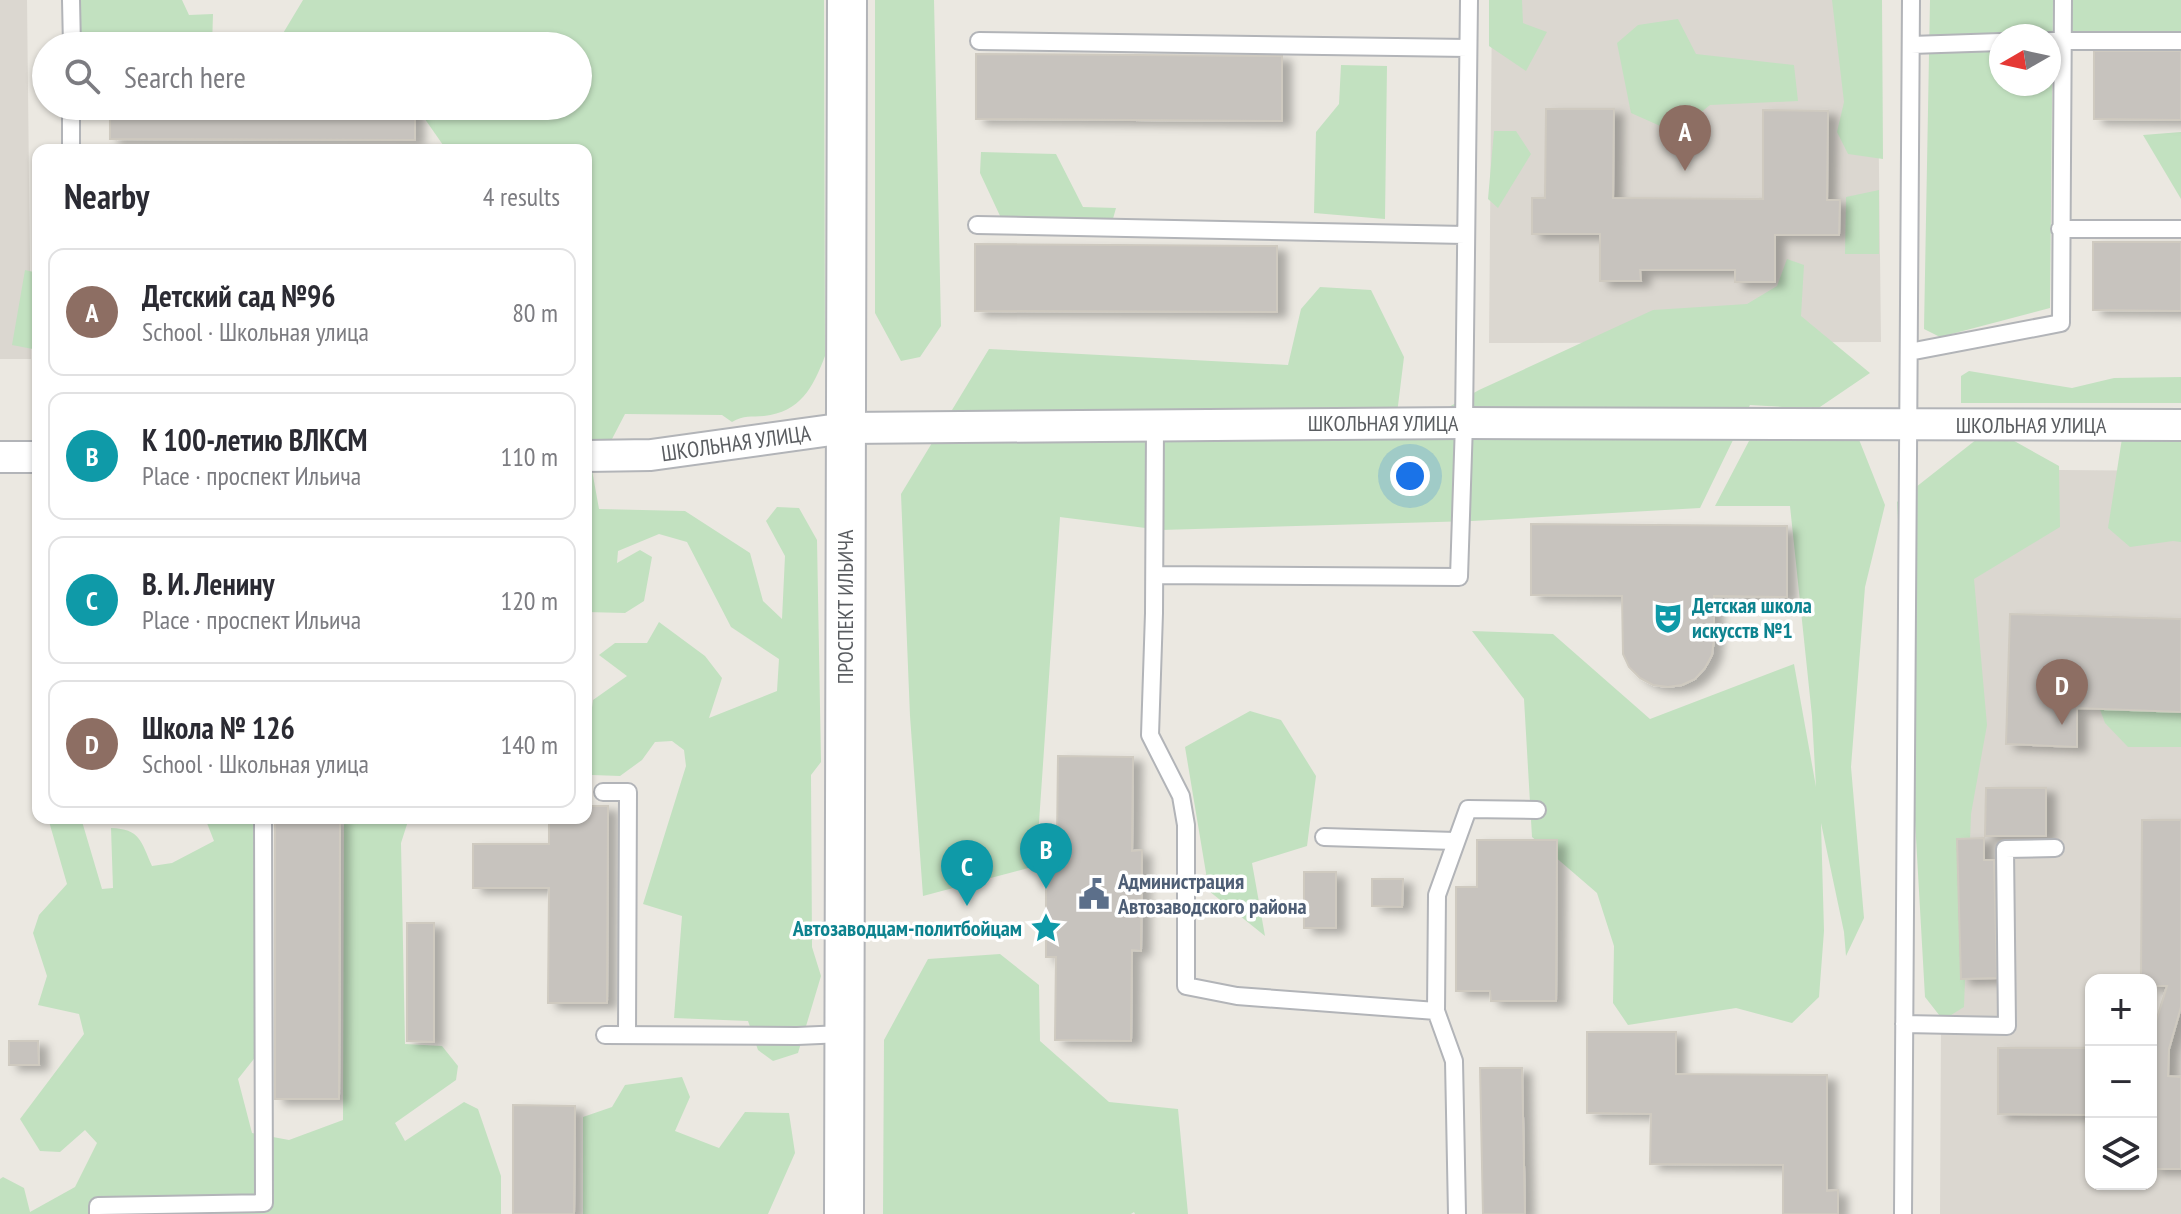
<!DOCTYPE html>
<meta charset="utf-8">
<style>
:root{--surface:#fff;--page:#f7f7f7;--text:#2b2b33;--muted:#7c7c81;--line:#e1e1e2;--accent:#ea580c}
body{margin:0;font-family:"PT Sans Narrow",sans-serif;background:var(--page);color:var(--text)}
.controls{position:absolute;right:24px;bottom:24px;display:grid;overflow:hidden;border-radius:16px;box-shadow:0 2px 6px #0004}
.controls button{width:72px;height:72px;display:grid;place-items:center;padding:0;border:0;border-bottom:2px solid var(--line);background:var(--surface);color:var(--text);font:40px sans-serif}
.compass{position:absolute;left:1989px;top:24px;width:72px;height:72px;border-radius:50%;background:var(--surface);box-shadow:0 2px 6px #0004;rotate:261deg}
.you{position:absolute;left:1410px;top:476px;width:28px;height:28px;margin:-20px;border:6px solid #fff;border-radius:50%;background:#1a73e8;box-shadow:0 0 0 12px #1a73e833}
.badge{display:grid;place-items:center;width:52px;height:52px;border-radius:50%;background:var(--accent);color:#fff;font-size:26px;font-weight:700}
.pin{position:absolute;translate:-50% -66px;filter:drop-shadow(0 2px 4px #0008)}
.pin::after{content:'';position:absolute;top:42px;width:28px;height:24px;background:inherit;clip-path:polygon(0 0,100% 0,50% 100%)}
.list{margin:0;padding:0;list-style:none}
h2{display:flex;justify-content:space-between;align-items:center;height:104px;margin:0;padding:0 32px;font-size:34px}
h2 small{font-size:26px;font-weight:400;color:var(--muted)}
.list li{display:grid;grid-template-columns:52px 1fr auto;gap:24px;align-items:center;box-sizing:border-box;height:128px;margin:0 16px 16px;padding:0 16px;border:2px solid var(--line);border-radius:16px}
.list b{display:block;font-size:30px;white-space:nowrap}
.list p{margin:0;font-size:26px;white-space:nowrap;color:var(--muted)}
.list em{font-size:26px;font-style:normal;color:var(--muted)}
.icon{flex:none;width:44px;height:44px;fill:none;stroke:currentColor;stroke-width:2;stroke-linecap:round;stroke-linejoin:round}
.map{position:relative;flex:none;width:2181px;height:1214px;overflow:hidden}
.search{position:absolute;background:var(--surface);box-shadow:0 2px 6px #0004;left:32px;top:32px;width:560px;height:88px;display:flex;align-items:center;gap:20px;box-sizing:border-box;padding:0 28px;border-radius:44px;color:var(--muted);font-size:30px}
.panel{position:absolute;background:var(--surface);box-shadow:0 2px 6px #0004;left:32px;top:144px;width:560px;height:680px;border-radius:16px}
.map>svg:first-child{display:block}
.education{fill:#dbd7d0;fill-rule:evenodd}
.green{fill:#c2e1c0;fill-rule:evenodd}
.building{fill:#c7c3be;stroke:#cfcac0;stroke-width:2;filter:url(#shadow)}
.lines{fill:none;stroke-linecap:round;stroke-linejoin:round}
.service-casing{stroke:#b2b4b8;stroke-width:20}
.minor-casing{stroke:#b2b4b8;stroke-width:34}
.tertiary-casing{stroke:#b2b4b8;stroke-width:42}
.service{stroke:#fff;stroke-width:16}
.minor{stroke:#fff;stroke-width:30}
.tertiary{stroke:#fff;stroke-width:38}
.labels{text-anchor:middle;stroke-width:7;stroke-linejoin:round;paint-order:stroke}
.street-label{font-size:22px;fill:#5a5d61;stroke:#fff}
.culture-label{font-size:22px;font-weight:bold;fill:#0d838f;stroke:#fff;text-anchor:start}
.service-label{font-size:22px;font-weight:bold;fill:#4e5e75;stroke:#fff;text-anchor:start}
</style>
<div class="map">
<svg width="2181" height="1214" viewBox="0 0 2181 1214">
<defs>
<filter id="shadow"><feDropShadow dx="9" dy="5" stdDeviation="4" flood-color="#0004"/></filter>
</defs>
<rect width="100%" height="100%" fill="#ebe8e1"/>
<path class="education" d="M0,0H27L31,359H0Z
M1492,0H1877L1881,342L1489,343Z
M1944,469L2181,471V1214H1940ZM2091,980H2151V1184H2091Z"/>
<path class="green" d="M80,0H182L189,15L213,14L212,46H77Z
M303,0H824L825,356C813,388 800,412 764,416C751,417 744,415 732,422L722,415L625,414L612,439H586V150H454L443,145L420,112V106H578V46H282L279,40Z
M875,0H934L941,326L920,357L901,361L875,313Z
M1489,0H1522L1523,23L1547,32L1526,71L1489,46Z
M1832,0H1882L1883,159L1848,154L1837,132L1844,102Z
M1930,0H2053L2050,308L1940,337L1924,329ZM2001,36H2049V84H2001Z
M2071,0H2181V41L2111,45L2069,32Z
M1678,19L1696,54L1794,65L1798,101L1710,105L1676,133L1631,113L1617,43L1638,25Z
M1341,65L1387,66L1385,219L1314,213L1316,132L1339,104Z
M1494,131H1516L1531,154L1498,208L1488,199Z
M2181,132V199L2143,135Z
M981,152L1056,154L1083,207L1116,208L1109,233H1008L980,173Z
M1879,190V254H1845L1846,197Z
M1787,259L1804,265L1801,316L1870,373L1817,409L1750,405L1700,508L1472,521L1161,530L1060,517L1036,866L923,896L910,716L901,494L989,349L1288,365L1301,309L1320,287L1371,290L1404,357L1394,438L1479,390L1653,310L1747,304L1777,286Z
M25,270L38,273V350L12,345Z
M1969,371L2072,388L2114,378L2181,377V403H1961V376Z
M1991,428L2059,466L2060,527L1974,579L1987,725L1971,814L1964,1007L1943,1020L1925,997L1897,502Z
M2123,432L2181,435V542L2173,541L2130,547L2108,528Z
M1858,437L1885,505L1865,587L1851,767L1864,918L1846,956L1844,932L1821,823L1824,931L1819,997L1792,1023L1736,1008L1628,1025L1613,1003L1614,946L1597,893L1532,837L1524,699L1472,631L1553,634L1650,719L1794,664L1816,787L1812,716L1790,506H1715L1750,439Z
M586,459H590L599,509L685,511L750,553L763,601L782,619L785,556L766,521L777,507L799,508L817,540L821,762L811,775L812,947L821,976L798,1053L773,1061L758,1050L748,1021L674,1018L682,916L643,904L686,766L684,750L672,741L655,742L642,760L620,776L592,775L587,746L593,700L627,676L599,655L615,643H647L659,622L705,656L722,678L709,718L777,691L779,659L731,627L687,542L659,534L618,551L617,563L640,550L652,557L644,601L625,613L586,612Z
M2181,636V747H2128L2105,723L2099,707Z
M1250,711L1281,720L1316,776L1307,846L1252,863L1265,936L1209,891L1185,747Z
M48,818H81L102,889L113,888L111,828C140,829 141,841 152,866L172,863L214,841L205,818H256L257,1055L238,1079L252,1133L289,1140L343,1120L344,818H409L401,843L405,1044L442,1046L458,1066L456,1080L395,1123L405,1141L464,1102L478,1109L501,1176V1214H0V1179L3,1177L24,1188L30,1212L75,1187L97,1143L85,1130L60,1152L40,1151L20,1119L84,1034L79,1014L38,1005L47,976L33,933L39,915L67,884Z
M1000,954L1039,985L1040,1041L1109,1102L1178,1109L1188,1214H1135L1134,1212L1131,1214H883L884,1040L928,959Z
M682,1077L690,1097L675,1131L719,1148L745,1112L789,1113L795,1153L768,1214H583V1117L612,1107L625,1085Z"/>
<path class="building" d="M2094,51H2181V120L2094,119Z
M976,54L1282,56V121L976,119Z
M110,106H415V140L110,139Z
M1546,109H1614L1613,198L1763,199V110L1828,111L1827,200H1840L1839,235H1775V282H1735V270H1640L1641,281H1600V234H1532V198H1545Z
M2093,242H2181V311L2093,310Z
M975,244L1277,246V312L975,311Z
M1531,524L1787,526V597L1714,596V640L1712,655L1705,668L1695,679L1682,685L1668,687L1653,685L1640,678L1629,667L1623,654L1622,596L1531,595Z
M2010,614L2181,619V712L2077,708V747L2006,744Z
M1058,756L1133,757L1132,851L1142,850L1141,951L1132,950L1131,1041L1055,1040L1056,957H1046V842H1057Z
M1986,788H2046V836H1985Z
M586,806H608L607,1003H548L549,888H473V844H549V818H586Z
M275,818H340L339,1099H275Z
M2142,820H2181V1007L2169,1049L2168,1076L2181,1077V1169H2151V1037L2167,986H2151V980H2141Z
M1984,838V860H1994L1997,978L1961,979L1957,839Z
M1477,840H1557L1556,1001H1491L1490,991H1456V887H1477Z
M1304,872H1336V928H1304Z
M1372,879H1403L1402,907L1372,906Z
M407,923H434V1042L407,1041Z
M1587,1032H1676V1074L1827,1075V1191L1838,1190V1214H1783V1165L1650,1164L1651,1114L1587,1113Z
M9,1041H38L39,1065H9Z
M1998,1048H2091V1115L1998,1114Z
M1480,1068H1522L1525,1214H1483Z
M513,1105L575,1106L574,1214H513Z"/>
<g class="lines">
<defs>
<path id="service" d="M71,0L72,46
M979,41L1468,48
M2049,41H2181
M1911,45L2001,42
M71,150V106
M977,225L1465,235
M2060,229H2181
M1909,352L2061,323L2063,0
M1155,425L1154,613L1150,735L1181,796L1186,825V986L1237,996L1436,1011
M1155,575L1459,577L1464,423L1469,0
M603,792H628L627,1035
M1324,837L1455,841
M1904,1024L2007,1026L2005,849L2055,848
M605,1035L797,1036L843,1034
M98,1214V1206L264,1203L263,818
M1457,1214L1454,1061L1436,1011L1437,895L1468,809L1537,810
M1903,1214L1911,0"/>
<path id="minor" d="M586,456L651,455L846,428L1464,423L2181,425
M0,457H38"/>
<path id="tertiary" d="M844,1214L847,0"/>
</defs>
<use href="#service" class="service-casing"/>
<use href="#minor" class="minor-casing"/>
<use href="#tertiary" class="tertiary-casing"/>
<use href="#service" class="service"/>
<use href="#minor" class="minor"/>
<use href="#tertiary" class="tertiary"/>
</g>
<defs>
<symbol id="theatre-bare" viewBox="-9 -9 18 18"><path d="M-5-5.5Q0-4 5-5.5V0Q5 5 0 6Q-5 5-5 0ZM-3.3-2.5H-1v1.5H-3.3ZM1-2.5H3.3v1.5H1ZM-2.8 1Q0 5.5 2.8 1Z" fill="#0f9aa8" stroke="#fff" stroke-width="2.5" paint-order="stroke"/></symbol>
<symbol id="civic-bare" viewBox="-9 -9 18 18"><path d="M-.6-6.5H3V-4.5H.6V-3L4-1V1h2V6H-6V1h2V-1L-.6-3ZM-1.2 2.5V6h2.4V2.5Z" fill="#5c6f8a" stroke="#fff" stroke-width="2.5" paint-order="stroke"/></symbol>
<symbol id="sight-bare" viewBox="-9 -9 18 18"><path d="M0-6L1.8-2.2L6-1.7L2.9 1.2L3.7 5.4L0 3.3L-3.7 5.4L-2.9 1.2L-6-1.7L-1.8-2.2Z" fill="#0f9aa8" stroke="#fff" stroke-width="2.5" paint-order="stroke"/></symbol>
</defs>
<g fill-rule="evenodd">
<use href="#theatre-bare" x="1646" y="596" width="44" height="44"/>
<use href="#civic-bare" x="1072" y="872" width="44" height="44"/>
<use href="#sight-bare" x="1024" y="906" width="44" height="44"/>
</g>
<g class="labels">
<g class="street-label">
<text x="1383" y="431">ШКОЛЬНАЯ УЛИЦА</text>
<text x="2031" y="433">ШКОЛЬНАЯ УЛИЦА</text>
<text transform="translate(736 443) rotate(-8)" y="8">ШКОЛЬНАЯ УЛИЦА</text>
<text transform="translate(845 607) rotate(-90)" y="8">ПРОСПЕКТ ИЛЬИЧА</text>
</g>
<g class="culture-label">
<text x="1692" y="613">Детская школа<tspan x="1692" dy="25">искусств №1</tspan></text>
<text x="1022" y="936" text-anchor="end">Автозаводцам-политбойцам</text>
</g>
<g class="service-label">
<text x="1118" y="889">Администрация<tspan x="1118" dy="25">Автозаводского района</tspan></text>
</g>
</g>
</svg>
<div class="controls">
<button>+</button>
<button>−</button>
<button><svg class="icon" aria-label="layers" viewBox="0 0 24 24"><path d="M12 4l9 5-9 5-9-5zM3 14l9 5 9-5"/></svg></button>
</div>
<svg class="compass" viewBox="-18 -18 36 36"><path d="M0-13l5 13h-10z" fill="#e53935"/><path d="M0 13l5-13h-10z" fill="#7c7c81"/></svg>
<div class="you"></div>
<div class="pin badge" style="left:1685px;top:171px;background:#8d6e63">A</div>
<div class="pin badge" style="left:1046px;top:889px;background:#0f9aa8">B</div>
<div class="pin badge" style="left:967px;top:906px;background:#0f9aa8">C</div>
<div class="pin badge" style="left:2062px;top:725px;background:#8d6e63">D</div>
<div class="search"><svg class="icon" aria-label="search" viewBox="0 0 24 24"><circle cx="10" cy="10" r="6"/><path d="M15 15l6 6"/></svg>Search here</div>
<section class="panel">
<h2>Nearby<small>4 results</small></h2>
<ul class="list">
<li><span class="badge" style="background:#8d6e63">A</span><div><b>Детский сад №96</b><p>School · Школьная улица</p></div><em>80 m</em></li>
<li><span class="badge" style="background:#0f9aa8">B</span><div><b>К 100-летию ВЛКСМ</b><p>Place · проспект Ильича</p></div><em>110 m</em></li>
<li><span class="badge" style="background:#0f9aa8">C</span><div><b>В. И. Ленину</b><p>Place · проспект Ильича</p></div><em>120 m</em></li>
<li><span class="badge" style="background:#8d6e63">D</span><div><b>Школа № 126</b><p>School · Школьная улица</p></div><em>140 m</em></li>
</ul>
</section>
</div>
